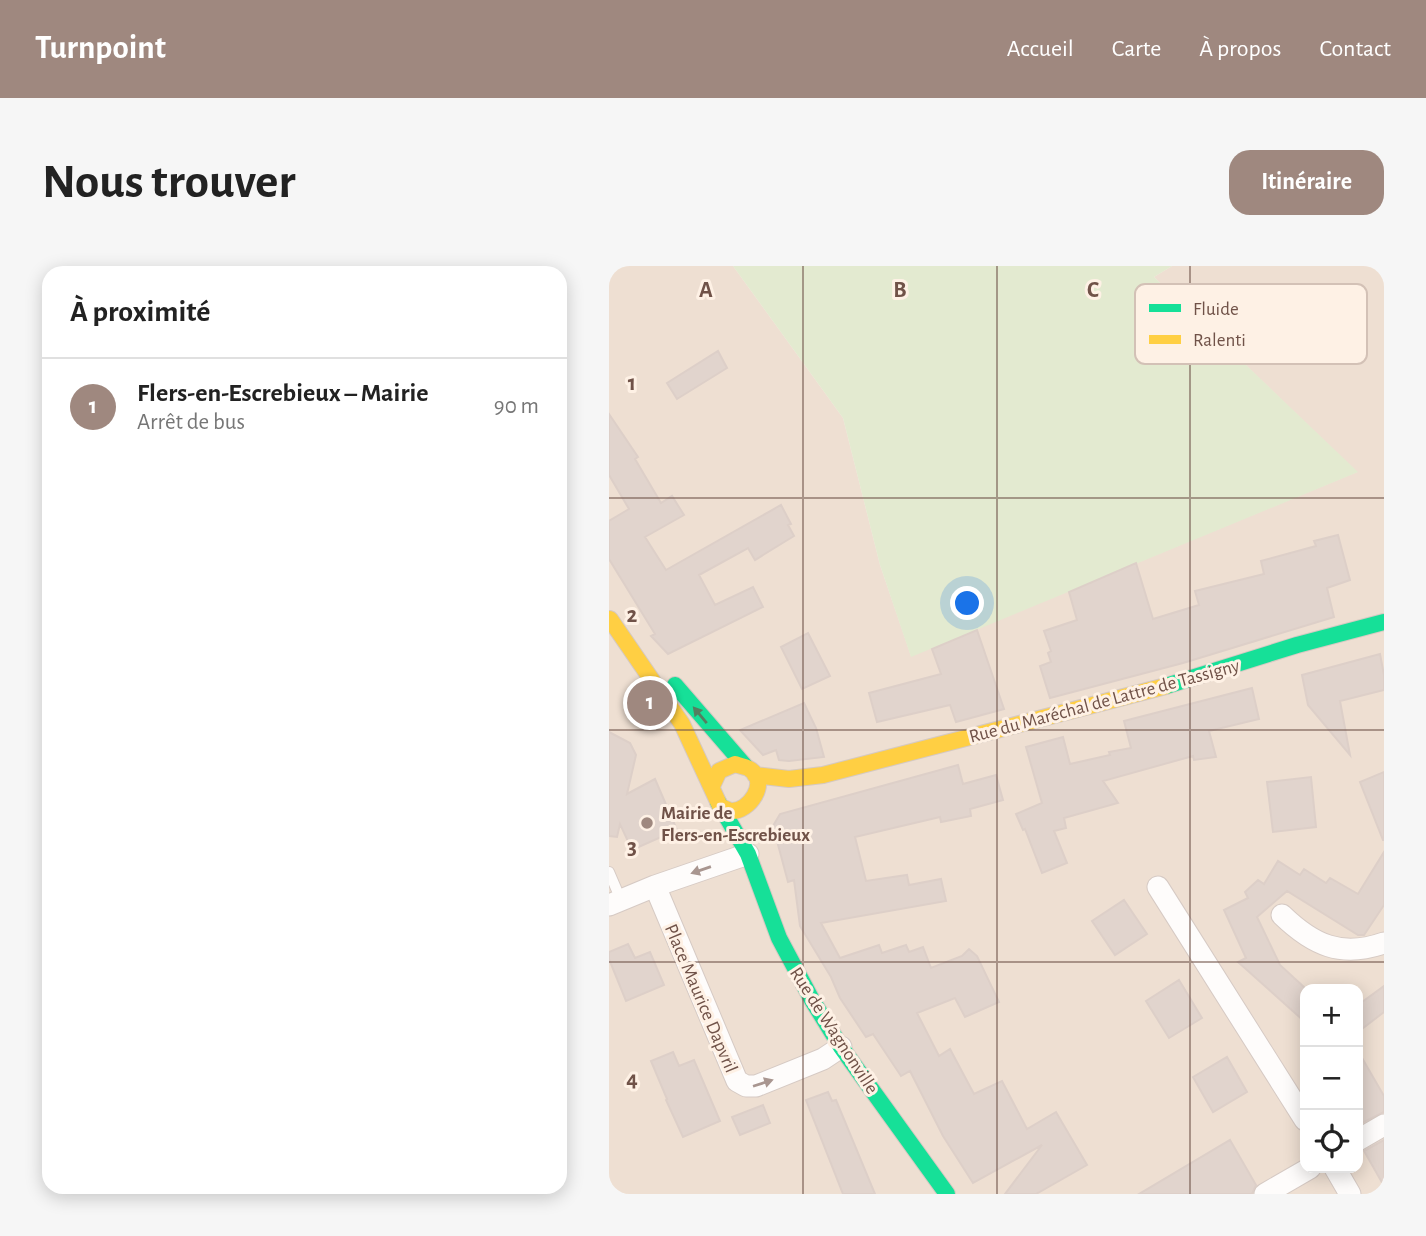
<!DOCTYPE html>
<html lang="fr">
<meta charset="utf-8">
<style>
:root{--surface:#fff;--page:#f6f6f6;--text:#222;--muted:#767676;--line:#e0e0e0;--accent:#9f887f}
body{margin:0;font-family:"Alegreya Sans",sans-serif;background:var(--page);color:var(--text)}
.controls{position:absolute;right:21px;bottom:21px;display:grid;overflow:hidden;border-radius:14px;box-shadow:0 4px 18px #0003}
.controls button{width:63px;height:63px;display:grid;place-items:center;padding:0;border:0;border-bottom:2px solid var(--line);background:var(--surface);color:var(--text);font:35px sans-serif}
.you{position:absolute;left:359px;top:338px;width:24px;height:24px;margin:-18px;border:5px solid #fff;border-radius:50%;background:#1a73e8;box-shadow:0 0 0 10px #1a73e833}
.badge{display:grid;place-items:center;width:46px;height:46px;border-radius:50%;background:var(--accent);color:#fff;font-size:23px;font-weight:700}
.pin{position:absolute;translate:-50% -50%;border:4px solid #fff;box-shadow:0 2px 7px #0006}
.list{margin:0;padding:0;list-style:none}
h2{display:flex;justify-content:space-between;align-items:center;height:91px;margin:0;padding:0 28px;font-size:30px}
h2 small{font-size:23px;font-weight:400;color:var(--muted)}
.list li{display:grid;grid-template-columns:46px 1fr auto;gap:21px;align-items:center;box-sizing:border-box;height:98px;padding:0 28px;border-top:2px solid var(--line)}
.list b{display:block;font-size:26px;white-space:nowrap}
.list p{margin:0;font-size:23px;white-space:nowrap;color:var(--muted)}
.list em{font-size:23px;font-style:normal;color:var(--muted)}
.icon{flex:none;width:38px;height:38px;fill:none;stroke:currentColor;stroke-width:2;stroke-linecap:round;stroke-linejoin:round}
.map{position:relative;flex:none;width:775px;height:928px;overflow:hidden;border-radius:21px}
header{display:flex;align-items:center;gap:42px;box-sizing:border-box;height:98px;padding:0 35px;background:var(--accent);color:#fff}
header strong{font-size:33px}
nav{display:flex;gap:38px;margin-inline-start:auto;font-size:24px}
.intro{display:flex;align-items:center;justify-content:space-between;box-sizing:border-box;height:168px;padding:0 42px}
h1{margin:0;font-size:49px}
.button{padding:18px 32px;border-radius:21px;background:var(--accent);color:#fff;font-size:24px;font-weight:700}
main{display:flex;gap:42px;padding:0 42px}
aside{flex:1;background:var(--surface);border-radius:21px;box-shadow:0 4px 18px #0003}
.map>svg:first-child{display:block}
.residential{fill:#eedfd2;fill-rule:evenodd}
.green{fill:#e3ead0}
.building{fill:#e1d4cd;stroke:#ddcfc8;stroke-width:2}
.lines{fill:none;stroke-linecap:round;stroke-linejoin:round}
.lane-casing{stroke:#d6cac4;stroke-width:12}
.street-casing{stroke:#d6cac4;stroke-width:23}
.fast-casing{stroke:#d5c9c2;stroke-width:18}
.slow-casing{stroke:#d5c9c2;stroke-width:18}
.lane{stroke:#fefcfb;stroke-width:10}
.street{stroke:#fefcfb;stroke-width:21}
.fast{stroke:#16e098;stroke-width:16}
.slow{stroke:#ffcf43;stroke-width:16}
.oneway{fill:#557d60}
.oneway2{fill:#a99690}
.grid{fill:none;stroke:#705248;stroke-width:2;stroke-opacity:0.55}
.poi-dot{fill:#9f887f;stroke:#fef1e5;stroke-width:2.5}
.labels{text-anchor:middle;stroke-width:6;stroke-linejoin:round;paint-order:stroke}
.street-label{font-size:19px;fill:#705248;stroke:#fef1e5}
.poi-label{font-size:19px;font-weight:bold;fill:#705248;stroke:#fef1e5;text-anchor:start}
.key{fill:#fef1e5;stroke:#d3c1b6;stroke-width:2}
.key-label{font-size:19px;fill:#705248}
.grid-label{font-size:23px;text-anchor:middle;font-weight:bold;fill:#705248;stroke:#fef1e5;stroke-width:6;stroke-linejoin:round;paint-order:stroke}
</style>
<header>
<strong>Turnpoint</strong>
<nav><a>Accueil</a><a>Carte</a><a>À propos</a><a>Contact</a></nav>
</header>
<div class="intro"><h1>Nous trouver</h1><a class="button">Itinéraire</a></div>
<main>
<aside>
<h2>À proximité<small></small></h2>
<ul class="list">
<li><span class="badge">1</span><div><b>Flers-en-Escrebieux – Mairie</b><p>Arrêt de bus</p></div><em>90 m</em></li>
</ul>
</aside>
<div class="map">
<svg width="775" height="928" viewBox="0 0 775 928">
<rect width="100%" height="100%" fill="#f5ede5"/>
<path class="residential" d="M0,0H124L234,152L271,299L302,390L748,206L545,11L563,0H775V928H0ZM696,723H749V902H696Z"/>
<path class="green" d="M124,0H563L545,11L749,206L302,391L271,299L234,152Z"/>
<path class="building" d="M109,85L118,102L68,133L58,117Z
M0,148L29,191L26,193L52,237L63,230L75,249L36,271L57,304L172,239L182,258L179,259L185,270L146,294L139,282L90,309L106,339L144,321L154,341L59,388L42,370L46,368L0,293V255L20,243L0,209Z
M729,269L741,314L718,322L725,351L574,397L441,432L431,400L442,396L439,387L442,385L435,365L468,354L460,326L527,297L544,353L590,339L586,325L655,308L652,295L707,280L705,275Z
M368,364L395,443L347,456L341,439L268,456L260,427L332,408L323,383Z
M199,367L221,410L193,423L172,381Z
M771,388L775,409V424L731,435L741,489L699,439L693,409Z
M643,422L650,453L600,465L607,491L585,494L584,490L494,515L509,537L455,552L457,562L445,565L458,597L433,607L416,563L414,564L407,548L433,537L417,481L454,471L461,498L501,489L500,486L522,482L515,455Z
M195,437L207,462L215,491L180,495L170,494L167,484L154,489L131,464Z
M0,466L21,477L27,489L18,528L46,513L68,564L23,584L11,558L8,571L0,570Z
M349,499L354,518L387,509L394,534L361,543L362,550L332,556L331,551L246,571L257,615L298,609L300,619L332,613L337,635L212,657L231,692L270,679L273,687L297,679L300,686L314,681L322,702L353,690L360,683L368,690L390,736L356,751L346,732L308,747L330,790L341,783L365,828L393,815L418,863L447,846L478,899L427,928H396L433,879L364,917L334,870L301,805L292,810L264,768L257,771L231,732L222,711L191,660L185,614L179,616L164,560L171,548Z
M775,506V574H774L751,516Z
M702,511L707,561L664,566L658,516Z
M775,586V639L755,669H749L678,625L648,651L671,699L696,722V756L629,696L637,692L615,644L639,632L636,626L649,614L655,618L669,595L691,609L695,603L717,617L721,612L749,628Z
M515,634L538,668L506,689L483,655Z
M19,678L26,692L41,686L55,719L17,735L0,693V686Z
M570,714L593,752L560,772L537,735Z
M775,720V746L749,766V739Z
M749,785L775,830V846L749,859Z
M64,786L70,800L85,794L111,855L74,871L57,834L58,833L42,795Z
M618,791L638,826L604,846L584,811Z
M219,826L223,835L227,834L266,928H234L197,834Z
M154,839L161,857L131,869L123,851Z
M621,874L647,919L643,928H530Z
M775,874V920L755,885Z"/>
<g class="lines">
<defs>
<path id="lane" d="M0,606L12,634"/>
<path id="street" d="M46,620L128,815L137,820H147L214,793L232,781
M549,621L696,854
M0,639L46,620L139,588
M673,649C704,679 732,692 775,677
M749,874L775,859
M726,902L741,928
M656,928L701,902"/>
<path id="fast" d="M66,419L136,500
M557,420L688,379L775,356
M109,536L139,588L170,672L203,734L232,781L338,928"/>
<path id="slow" d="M1,353L73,458L111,540C112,541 121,545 122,545C140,546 160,517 142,504C139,501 131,500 126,498L110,505L103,520
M146,509L180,513L214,509L557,420"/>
</defs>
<use href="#lane" class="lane-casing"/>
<use href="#street" class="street-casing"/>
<use href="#fast" class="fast-casing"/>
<use href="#slow" class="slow-casing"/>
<use href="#lane" class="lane"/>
<use href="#street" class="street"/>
<use href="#fast" class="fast"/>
<use href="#slow" class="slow"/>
</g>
<defs><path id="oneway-solid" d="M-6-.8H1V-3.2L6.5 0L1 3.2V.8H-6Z" transform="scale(1.75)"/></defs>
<use class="oneway" href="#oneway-solid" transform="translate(91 449) rotate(-130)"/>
<g class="oneway2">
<use href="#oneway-solid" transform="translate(92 604) rotate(161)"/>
<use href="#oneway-solid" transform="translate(154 817) rotate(-18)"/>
</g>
<path class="grid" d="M194,0V928M388,0V928M581,0V928M0,232H775M0,464H775M0,696H775"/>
<circle class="poi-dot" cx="38" cy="557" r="7"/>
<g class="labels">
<g class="street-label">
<text transform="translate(495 434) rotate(-15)" y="7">Rue du Maréchal de Lattre de Tassigny</text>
<text transform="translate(93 732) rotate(67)" y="7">Place Maurice Dapvril</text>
<text transform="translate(226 764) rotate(57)" y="7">Rue de Wagnonville</text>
</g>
<g class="poi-label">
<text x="52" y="553">Mairie de<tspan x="52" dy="22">Flers-en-Escrebieux</tspan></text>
</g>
</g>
<rect x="526" y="18" width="232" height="80" rx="10" class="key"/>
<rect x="540" y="38" width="32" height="8" fill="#16e098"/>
<rect x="540" y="69" width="32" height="9" fill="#ffcf43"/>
<g class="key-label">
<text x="584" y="49">Fluide</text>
<text x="584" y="80">Ralenti</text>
</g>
<g class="grid-label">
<text x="97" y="31">A</text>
<text x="291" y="31">B</text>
<text x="484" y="31">C</text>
<text x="23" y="124">1</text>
<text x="23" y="356">2</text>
<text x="23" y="588">3</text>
<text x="23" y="820">4</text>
</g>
</svg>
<div class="controls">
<button>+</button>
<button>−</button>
<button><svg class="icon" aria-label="locate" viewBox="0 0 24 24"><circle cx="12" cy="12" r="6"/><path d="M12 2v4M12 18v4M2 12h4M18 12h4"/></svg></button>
</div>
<div class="you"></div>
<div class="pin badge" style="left:41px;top:437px">1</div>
</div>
</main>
